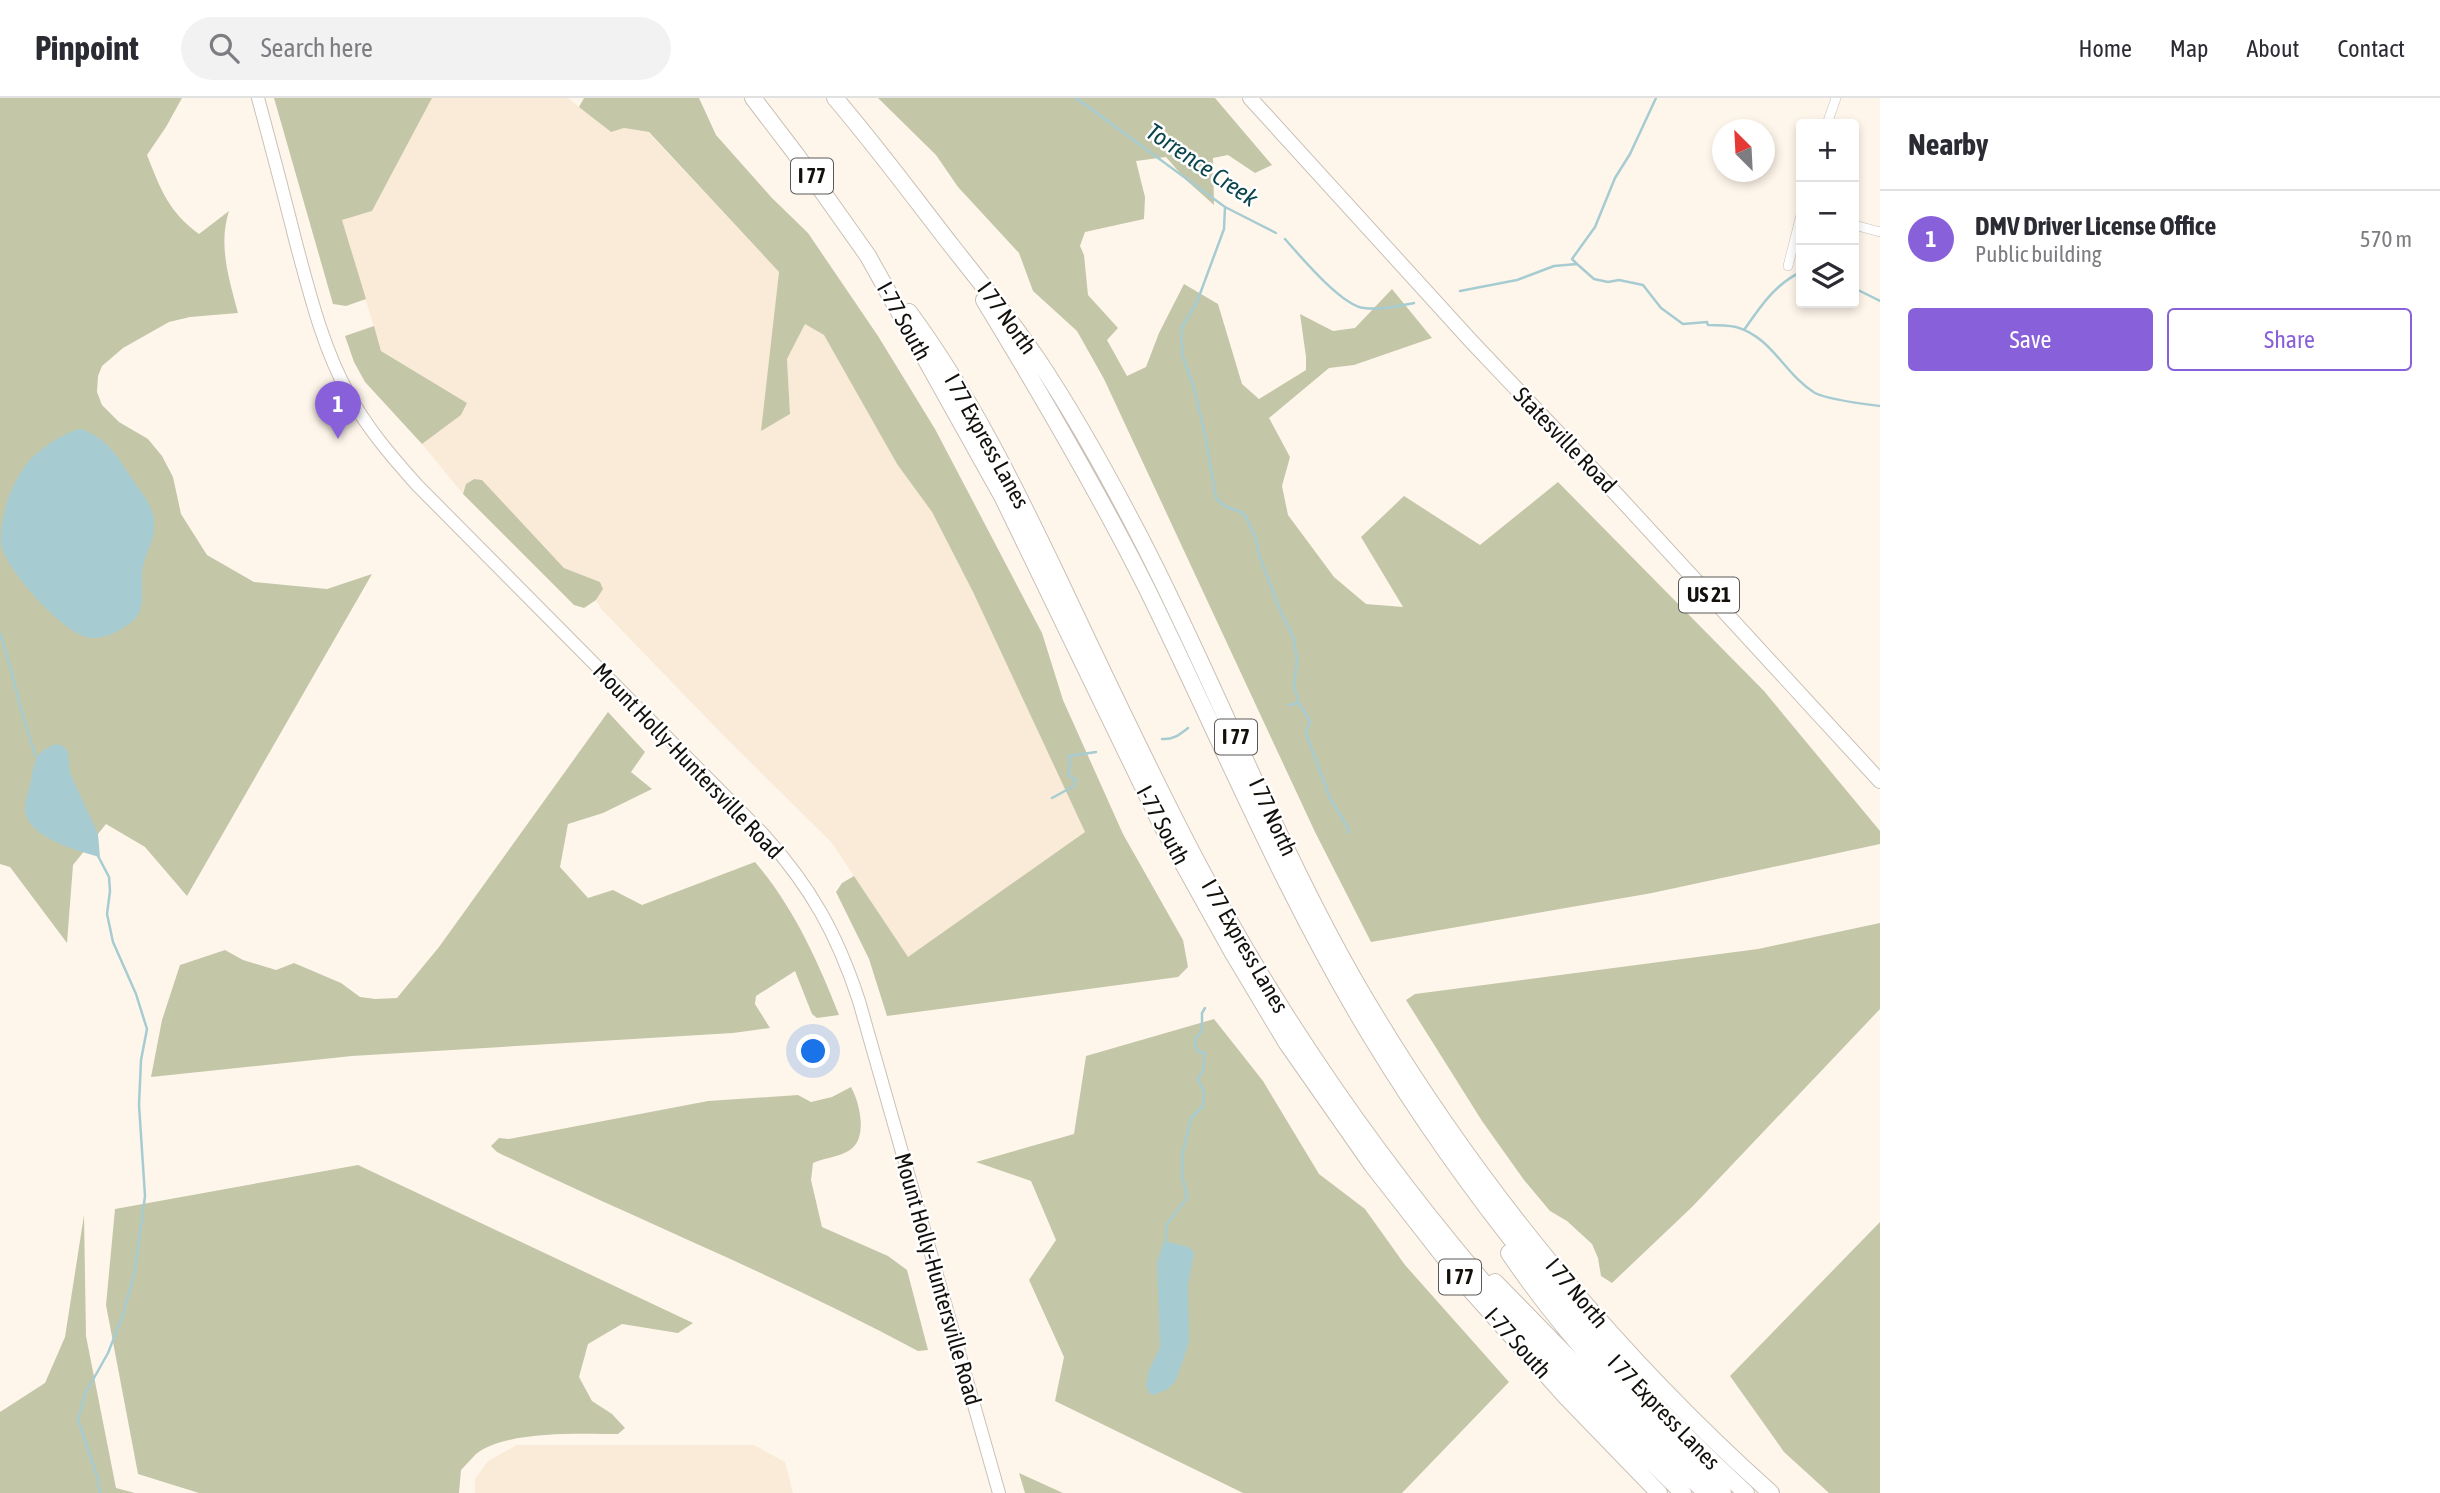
<!DOCTYPE html>
<meta charset="utf-8">
<style>
:root{--surface:#fff;--page:#f2f2f3;--text:#2b2b33;--muted:#7c7c81;--line:#e1e1e2;--accent:#8860da}
body{margin:0;font-family:"Asap Condensed",sans-serif;background:var(--page);color:var(--text)}
.controls{position:absolute;right:21px;top:21px;display:grid;overflow:hidden;border-radius:7px;box-shadow:0 4px 10px #0003}
.controls button{width:63px;height:63px;display:grid;place-items:center;padding:0;border:0;border-bottom:2px solid var(--line);background:var(--surface);color:var(--text);font:35px sans-serif}
.compass{position:absolute;left:1712px;top:21px;width:63px;height:63px;border-radius:50%;background:var(--surface);box-shadow:0 4px 10px #0003;rotate:336deg}
.you{position:absolute;left:814px;top:954px;width:24px;height:24px;margin:-18px;border:5px solid #fff;border-radius:50%;background:#1a73e8;box-shadow:0 0 0 10px #1a73e833}
.badge{display:grid;place-items:center;width:46px;height:46px;border-radius:50%;background:var(--accent);color:#fff;font-size:23px;font-weight:700}
.pin{position:absolute;translate:-50% -58px;filter:drop-shadow(0 2px 4px #0008)}
.pin::after{content:'';position:absolute;top:37px;width:24px;height:21px;background:inherit;clip-path:polygon(0 0,100% 0,50% 100%)}
.list{margin:0;padding:0;list-style:none}
h2{display:flex;justify-content:space-between;align-items:center;height:91px;margin:0;padding:0 28px;font-size:30px}
h2 small{font-size:23px;font-weight:400;color:var(--muted)}
.list li{display:grid;grid-template-columns:46px 1fr auto;gap:21px;align-items:center;box-sizing:border-box;height:98px;padding:0 28px;border-top:2px solid var(--line)}
.list b{display:block;font-size:26px;white-space:nowrap}
.list p{margin:0;font-size:23px;white-space:nowrap;color:var(--muted)}
.list em{font-size:23px;font-style:normal;color:var(--muted)}
.actions{display:flex;gap:14px;padding:21px 28px}
.actions a{flex:1;padding:16px 0;border:2px solid var(--accent);border-radius:7px;text-align:center;font-size:24px;color:var(--accent)}
.actions .main{background:var(--accent);color:#fff}
.icon{flex:none;width:38px;height:38px;fill:none;stroke:currentColor;stroke-width:2;stroke-linecap:round;stroke-linejoin:round}
.map{position:relative;flex:none;width:1880px;height:1395px;overflow:hidden}
header{display:flex;align-items:center;gap:42px;box-sizing:border-box;height:98px;padding:0 35px;background:var(--surface);border-bottom:2px solid var(--line)}
header strong{font-size:33px}
nav{display:flex;gap:38px;margin-inline-start:auto;font-size:24px}
.search{width:490px;height:63px;background:var(--page);display:flex;align-items:center;gap:18px;box-sizing:border-box;padding:0 24px;border-radius:38px;color:var(--muted);font-size:26px}
main{display:flex}
aside{flex:1;background:var(--surface)}
.map>svg:first-child{display:block}
.industrial{fill:#faebd8}
.forest{fill:#c4c6a8}
.water{fill:#a6ccd2}
.lines{fill:none;stroke-linecap:round;stroke-linejoin:round}
.stream{stroke:#a6ccd2;stroke-width:2.5}
.minor-casing{stroke:#c9c0b6;stroke-width:10}
.secondary-casing{stroke:#c9c0b6;stroke-width:14}
.primary-casing{stroke:#c9c0b6;stroke-width:16}
.motorway-casing{stroke:#c9c0b6;stroke-width:18}
.minor{stroke:#fff;stroke-width:9}
.secondary{stroke:#fff;stroke-width:12}
.primary{stroke:#fff;stroke-width:14}
.motorway{stroke:#fff;stroke-width:16}
.labels{text-anchor:middle;stroke-width:5;stroke-linejoin:round;paint-order:stroke}
.shield{fill:#fff;stroke:#5a5856;stroke-width:2}
.shield-label{font-size:21px;font-weight:bold;fill:#14110d}
.street-label{font-size:23px;fill:#14110d;stroke:#fff}
.water-label{font-size:24px;font-style:italic;fill:#0a444c;stroke:#fff}
</style>
<header>
<strong>Pinpoint</strong>
<div class="search"><svg class="icon" aria-label="search" viewBox="0 0 24 24"><circle cx="10" cy="10" r="6"/><path d="M15 15l6 6"/></svg>Search here</div>
<nav><a>Home</a><a>Map</a><a>About</a><a>Contact</a></nav>
</header>
<main>
<div class="map">
<svg width="1880" height="1395" viewBox="0 0 1880 1395">
<rect width="100%" height="100%" fill="#fff6eb"/>
<path class="industrial" d="M432,0H568L611,34L624,30L648,34L779,174L762,332L790,316L787,261L805,226L824,236L897,366L932,414L973,494L1085,734L908,860L832,745L722,636L602,512L596,502L603,491L600,484L564,470L482,382L473,381L466,386L463,396L422,346L461,317L467,305L381,253L342,122L372,113Z
M517,1347H754L785,1364L793,1395H475V1381L488,1363Z"/>
<path class="forest" d="M0,0H182L166,29L147,57C161,92 168,113 199,136L229,113C218,147 229,181 238,215L190,219L169,224L123,250L102,268L98,278L97,294L102,307L119,324L148,341L162,358L173,379L181,416L207,457L254,484L327,491L372,476L187,798L145,749L106,726L73,767L67,845L10,769L0,766Z
M274,0H432L372,113L342,122L366,201L346,208L333,206Z
M584,0H699L716,37L772,100L808,135L878,238L935,331L1042,535L1063,602L1123,736L1183,842L1188,869L1178,879L887,918L869,861L836,794L842,785L854,778L908,859L1085,734L973,494L932,414L897,366L824,237L805,226L787,261L790,316L761,333L779,174L649,34L624,30L611,34L579,9Z
M878,0H1215L1272,67L1255,75L1228,57L1213,60L1214,107L1186,82L1166,59L1136,63L1145,99L1144,121L1085,134L1080,148L1084,157L1088,197L1118,230L1107,242L1127,278L1146,269L1159,235L1184,186L1218,206L1242,286L1259,301L1306,272V259L1300,216L1333,233L1355,230L1392,191L1432,240L1354,267L1329,270L1269,320L1290,359L1282,388L1288,417L1334,479L1366,506L1403,509L1361,439L1404,398L1480,447L1558,384L1764,593L1880,733V746L1652,795L1371,844L1315,734L1104,281L1077,233L1033,193L1019,155L958,89L936,57Z
M374,228L381,253L467,305L461,317L422,346L365,284L354,264L345,238Z
M474,381L482,382L564,470L600,484L603,491L596,502L584,510L574,507L463,396L466,386Z
M608,614L645,654L631,674L652,691L603,715L568,726L560,769L588,800L613,792L642,807L755,764C793,808 818,863 839,917L817,920L812,916L795,873L756,898L755,906L770,930L733,935L352,958L151,979L162,922L180,867L225,852L243,862L276,872L294,865L341,885L360,899L375,901L397,900L439,849Z
M1880,825V911L1692,1109L1612,1185L1601,1178L1598,1160L1592,1146L1567,1123L1550,1113L1524,1082L1482,1023L1406,902L1415,896L1758,851Z
M1214,921L1263,983L1319,1076L1365,1111L1405,1167L1509,1284L1402,1395H1243L1055,1303L1064,1259L1029,1182L1056,1142L1031,1083L976,1064L1074,1036L1086,958Z
M851,989C860,1005 868,1040 850,1052C840,1059 824,1060 813,1065L811,1082L822,1129L888,1158L907,1172L928,1252L918,1253C781,1179 637,1122 497,1054L491,1048L499,1040L509,1041L708,1003L798,997L811,1004L832,999Z
M358,1067L693,1225L678,1235L622,1226L588,1246L579,1279L592,1303L612,1316L625,1330L618,1336C580,1336 507,1332 476,1356C471,1361 466,1367 461,1372L459,1395H199L138,1376L106,1207L115,1111Z
M84,1117L86,1238L116,1390L135,1395H0V1314L45,1285L65,1239Z
M1880,1124V1395H1829L1784,1354L1730,1278Z
M1019,1375L1063,1395H1025Z"/>
<path class="water" d="M81,331C111,341 122,367 139,391C146,400 154,412 154,424C156,443 143,457 142,476C141,496 147,516 126,528C116,535 99,543 86,539C61,532 7,473 1,447C0,416 10,388 28,364C37,353 67,332 81,331Z
M57,646L64,649L68,654L70,675L98,736L100,759C80,754 43,743 30,725C20,710 28,698 31,683C33,665 37,651 57,646Z
M1164,1143L1189,1149L1194,1155L1188,1187L1189,1245L1176,1282L1168,1291L1153,1297L1150,1296L1146,1288L1149,1272L1160,1249L1157,1165Z"/>
<g class="lines">
<path class="stream" d="M1076,0L1225,109L1276,135
M1225,109L1224,131L1197,204L1182,229L1181,242L1183,259L1194,290L1206,342L1216,400L1224,408L1241,414L1246,419L1256,441L1259,457L1280,512L1294,541L1297,563L1294,588L1299,605L1310,623L1306,635L1330,700L1348,730V735
M1285,141C1300,158 1342,208 1364,210C1380,212 1398,208 1414,205
M1577,166L1572,161L1595,129L1615,80L1630,56L1656,0
M1854,190L1880,203
M1460,193L1517,182L1554,168L1577,166L1594,181L1608,184L1619,182L1643,187L1661,210L1683,226L1707,224L1708,227C1717,227 1727,227 1736,229C1772,239 1785,277 1815,295C1829,302 1864,306 1880,308
M1744,232C1760,209 1775,186 1801,174
M0,536C15,577 20,620 37,660
M1289,607L1299,605
M1162,641C1173,642 1179,637 1188,630
M1052,700L1074,688L1076,682L1068,677L1070,670L1069,658L1096,654
M97,756L109,779L110,793L107,816L113,844L136,896L147,931L141,962L139,1007L145,1098L135,1172L123,1217L108,1255L85,1296L78,1322L97,1378L100,1395
M1165,1146L1167,1126L1187,1100L1182,1076L1183,1054L1191,1020L1203,1008L1204,995L1198,981L1203,972L1205,955L1199,954L1195,948V941L1202,933V915L1205,910"/>
<defs>
<path id="minor" d="M1827,26L1836,0
M1854,127L1880,134
M1788,168L1801,117"/>
<path id="secondary" d="M258,0C271,48 284,97 296,145C310,197 323,250 349,297C367,330 392,359 417,387L763,736C811,789 837,836 859,903L999,1395"/>
<path id="primary" d="M1250,0L1471,243L1618,398L1880,683"/>
<path id="motorway" d="M753,0L795,55L868,158L1002,398L1161,726L1234,857L1286,944L1372,1067L1465,1186L1566,1299L1659,1395
M835,0C876,48 913,98 951,147C981,185 1011,222 1038,262C1076,319 1109,379 1140,439C1217,587 1275,745 1359,890C1469,1078 1609,1250 1771,1395
M984,202C1041,296 1097,391 1146,489C1220,639 1283,794 1370,937C1473,1107 1600,1260 1746,1395
M909,214C968,294 1013,385 1056,475C1102,572 1147,669 1197,764C1322,1001 1490,1211 1683,1395
M1509,1155C1569,1244 1645,1322 1723,1395
M1495,1184L1622,1314L1706,1395"/>
</defs>
<use href="#minor" class="minor-casing"/>
<use href="#secondary" class="secondary-casing"/>
<use href="#primary" class="primary-casing"/>
<use href="#motorway" class="motorway-casing"/>
<use href="#minor" class="minor"/>
<use href="#secondary" class="secondary"/>
<use href="#primary" class="primary"/>
<use href="#motorway" class="motorway"/>
</g>
<g class="labels">
<g class="shield">
<rect x="791" y="60.5" width="42" height="35" rx="5"/>
<rect x="1679" y="479.5" width="60" height="35" rx="5"/>
<rect x="1215" y="621.5" width="42" height="35" rx="5"/>
<rect x="1439" y="1161.5" width="42" height="35" rx="5"/>
</g>
<g class="shield-label">
<text x="812" y="85">I 77</text>
<text x="1709" y="504">US 21</text>
<text x="1236" y="646">I 77</text>
<text x="1460" y="1186">I 77</text>
</g>
<g class="street-label">
<text transform="translate(1007 220) rotate(54)" y="8">I 77 North</text>
<text transform="translate(904 223) rotate(61)" y="8">I-77 South</text>
<text transform="translate(1565 342) rotate(46)" y="8">Statesville Road</text>
<text transform="translate(987 343) rotate(61)" y="8">I 77 Express Lanes</text>
<text transform="translate(688 663) rotate(46)" y="8">Mount Holly-Huntersville Road</text>
<text transform="translate(1273 719) rotate(65)" y="8">I 77 North</text>
<text transform="translate(1163 727) rotate(62)" y="8">I-77 South</text>
<text transform="translate(1245 848) rotate(60)" y="8">I 77 Express Lanes</text>
<text transform="translate(938 1181) rotate(74)" y="8">Mount Holly-Huntersville Road</text>
<text transform="translate(1577 1195) rotate(50)" y="8">I 77 North</text>
<text transform="translate(1518 1245) rotate(48)" y="8">I-77 South</text>
<text transform="translate(1664 1314) rotate(46)" y="8">I 77 Express Lanes</text>
</g>
<g class="water-label">
<text transform="translate(1202 67) rotate(34)" y="8">Torrence Creek</text>
</g>
</g>
</svg>
<div class="controls">
<button>+</button>
<button>−</button>
<button><svg class="icon" aria-label="layers" viewBox="0 0 24 24"><path d="M12 4l9 5-9 5-9-5zM3 14l9 5 9-5"/></svg></button>
</div>
<svg class="compass" viewBox="-18 -18 36 36"><path d="M0-13l5 13h-10z" fill="#e53935"/><path d="M0 13l5-13h-10z" fill="#7c7c81"/></svg>
<div class="you"></div>
<div class="pin badge" style="left:338px;top:341px">1</div>
</div>
<aside>
<h2>Nearby<small></small></h2>
<ul class="list">
<li><span class="badge">1</span><div><b>DMV Driver License Office</b><p>Public building</p></div><em>570 m</em></li>
</ul>
<div class="actions"><a class="main">Save</a><a>Share</a></div>
</aside>
</main>
